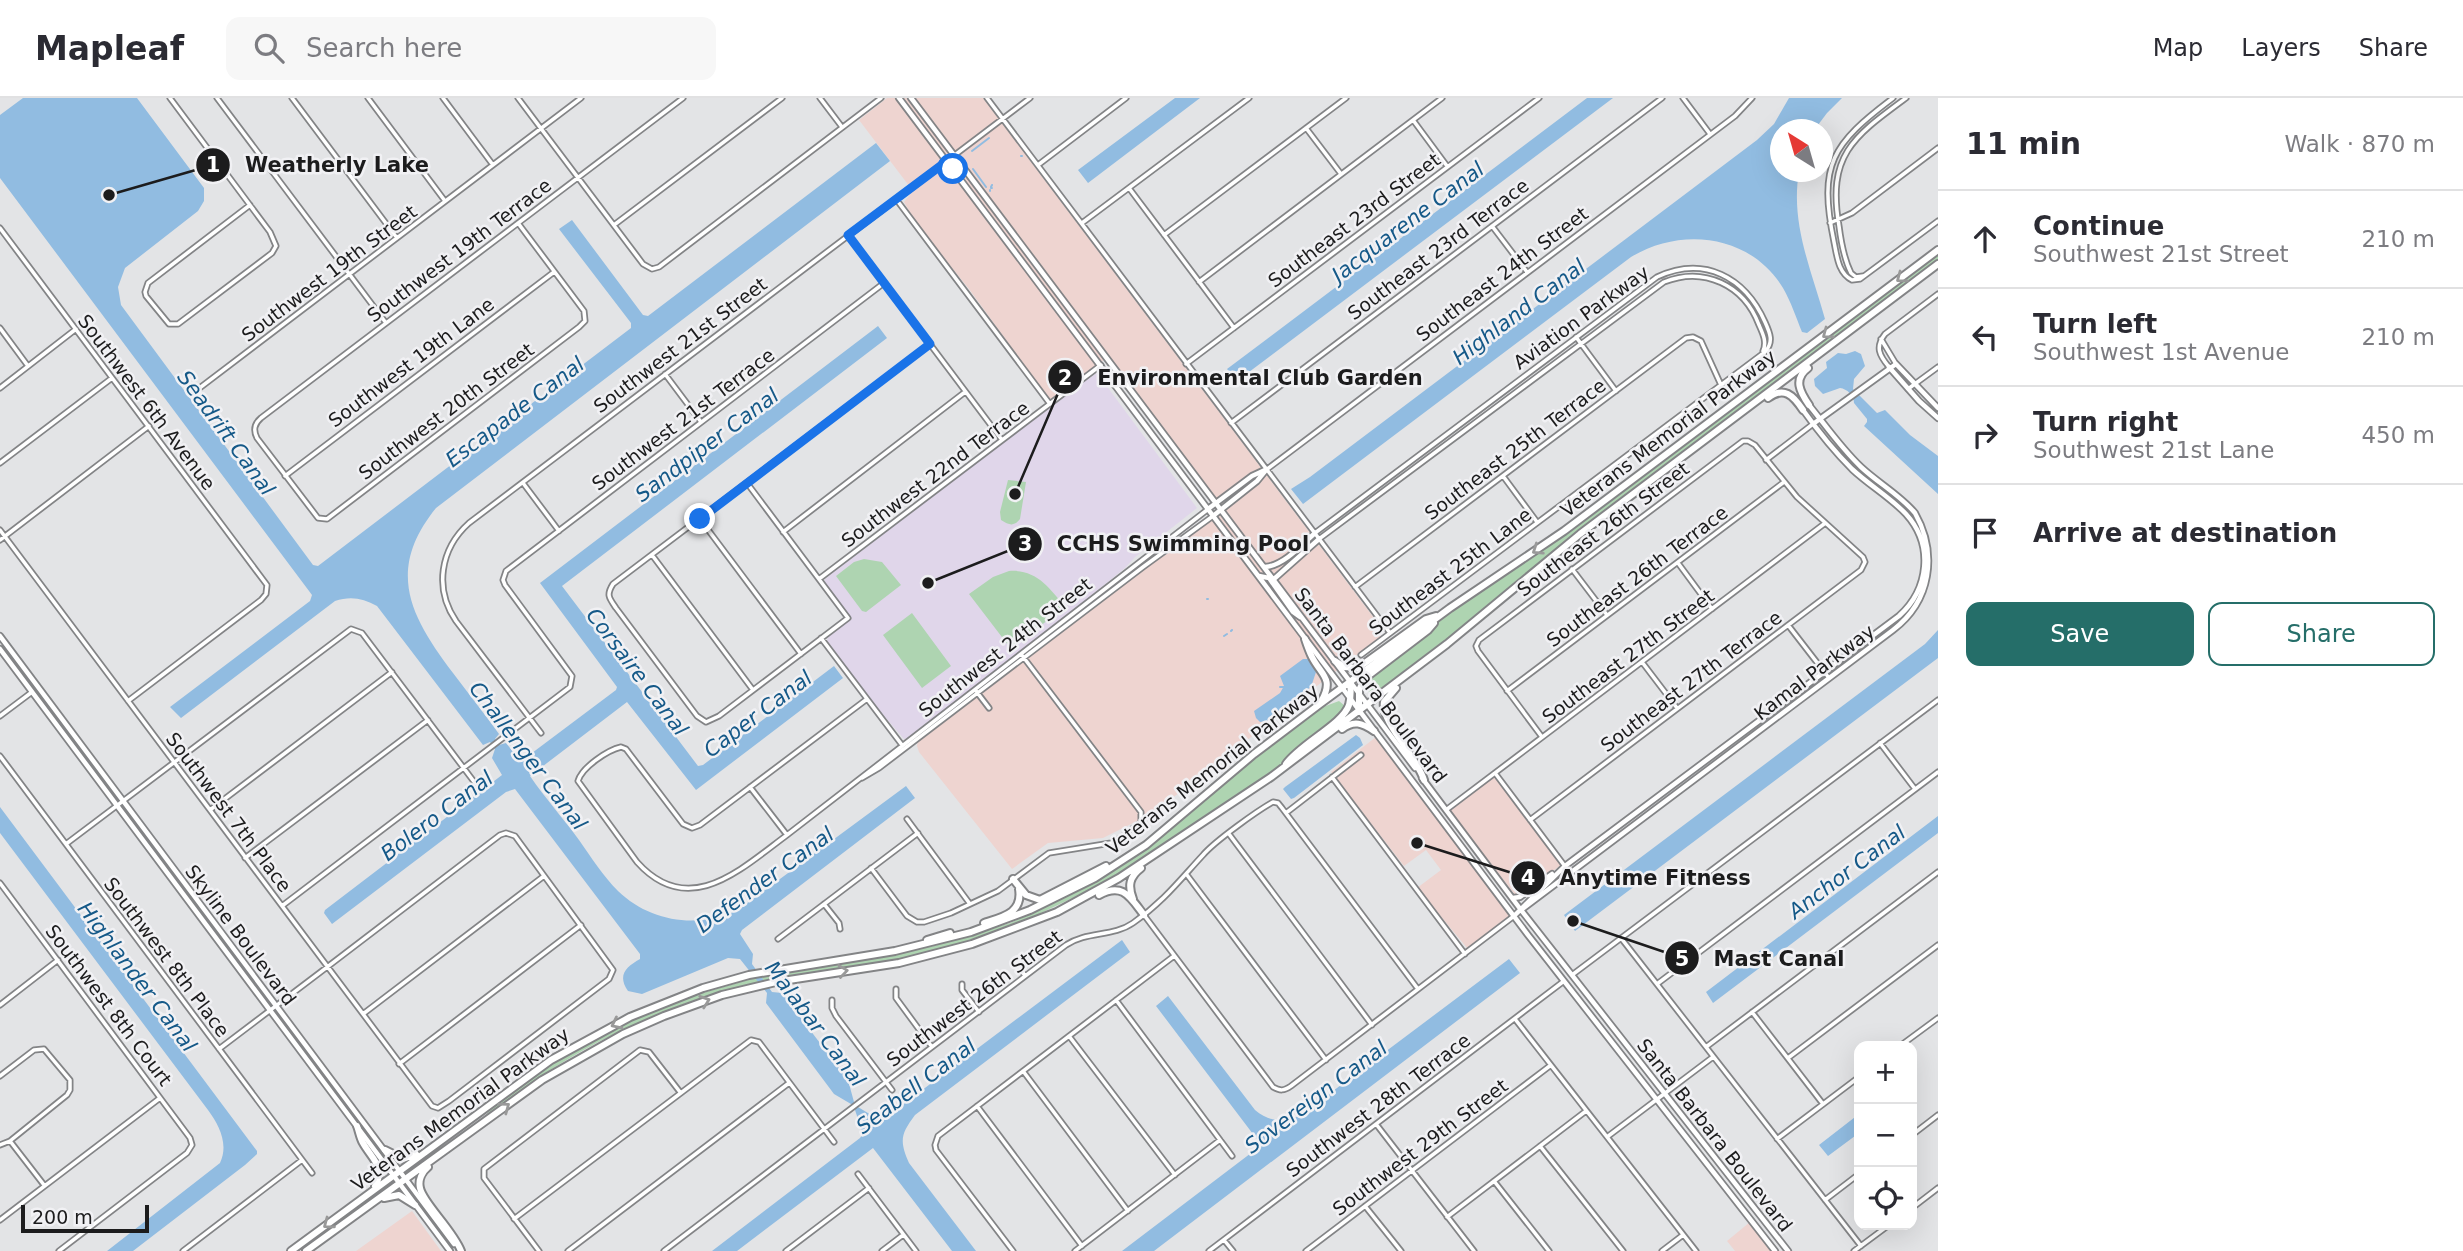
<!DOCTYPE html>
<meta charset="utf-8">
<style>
:root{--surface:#fff;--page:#f7f7f7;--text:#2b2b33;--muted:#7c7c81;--line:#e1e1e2;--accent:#256e69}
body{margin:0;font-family:"DejaVu Sans",sans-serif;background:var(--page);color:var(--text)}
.controls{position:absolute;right:21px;bottom:21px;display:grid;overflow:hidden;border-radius:14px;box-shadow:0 7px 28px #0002}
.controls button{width:63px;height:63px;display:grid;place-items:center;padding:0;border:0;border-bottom:2px solid var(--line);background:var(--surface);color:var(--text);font:35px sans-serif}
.compass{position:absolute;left:1770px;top:21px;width:63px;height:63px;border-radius:50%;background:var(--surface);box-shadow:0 7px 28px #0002;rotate:323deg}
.scale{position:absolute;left:21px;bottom:18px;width:128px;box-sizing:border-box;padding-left:7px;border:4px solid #1c1c1d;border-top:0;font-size:19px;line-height:24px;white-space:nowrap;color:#1c1c1d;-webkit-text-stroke:5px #f1f1f4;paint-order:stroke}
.stop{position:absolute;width:21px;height:21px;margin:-16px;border:5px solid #1a73e8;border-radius:50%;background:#fff}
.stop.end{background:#1a73e8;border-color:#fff;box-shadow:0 2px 7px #0008}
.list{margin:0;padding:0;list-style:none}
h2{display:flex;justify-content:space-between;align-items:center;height:91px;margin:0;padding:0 28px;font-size:30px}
h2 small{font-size:23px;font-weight:400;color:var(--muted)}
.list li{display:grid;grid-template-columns:46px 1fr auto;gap:21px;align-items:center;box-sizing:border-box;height:98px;padding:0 28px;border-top:2px solid var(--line)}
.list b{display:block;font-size:26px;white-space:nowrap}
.list p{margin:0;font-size:23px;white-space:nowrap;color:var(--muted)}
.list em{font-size:23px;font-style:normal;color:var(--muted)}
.actions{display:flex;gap:14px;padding:21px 28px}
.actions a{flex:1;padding:16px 0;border:2px solid var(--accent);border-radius:14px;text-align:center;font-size:24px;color:var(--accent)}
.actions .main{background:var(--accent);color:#fff}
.icon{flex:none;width:38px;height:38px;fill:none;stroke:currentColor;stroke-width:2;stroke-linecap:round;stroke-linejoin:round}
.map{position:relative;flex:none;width:1938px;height:1153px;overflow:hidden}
header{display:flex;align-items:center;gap:42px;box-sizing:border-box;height:98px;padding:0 35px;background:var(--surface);border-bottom:2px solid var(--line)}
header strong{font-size:33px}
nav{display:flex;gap:38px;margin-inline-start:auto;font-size:24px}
.search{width:490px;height:63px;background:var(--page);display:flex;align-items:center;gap:18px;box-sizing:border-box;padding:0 24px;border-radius:14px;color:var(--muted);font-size:26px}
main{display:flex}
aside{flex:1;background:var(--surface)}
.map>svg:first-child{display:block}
.commercial{fill:#eed4d0}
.education{fill:#e0d6ea}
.green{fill:#aed4b1}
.water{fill:#91bce1}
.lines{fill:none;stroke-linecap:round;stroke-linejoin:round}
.stream{stroke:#91bce1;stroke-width:2}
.street-casing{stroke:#838486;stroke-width:7}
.secondary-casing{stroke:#838486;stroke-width:8}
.highway-casing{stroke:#838486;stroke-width:10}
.street{stroke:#fff;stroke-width:3.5}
.secondary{stroke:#fff;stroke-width:4.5}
.highway{stroke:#fff;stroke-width:6}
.oneway{stroke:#999}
.route{stroke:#1a73e8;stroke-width:9}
.labels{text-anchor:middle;stroke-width:5;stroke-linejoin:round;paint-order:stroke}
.street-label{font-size:19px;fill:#1c1c1d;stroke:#f1f1f4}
.water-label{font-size:21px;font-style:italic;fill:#155988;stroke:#f1f1f4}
.leader{fill:none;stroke:#1c1c1d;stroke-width:2.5}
.callout-dot{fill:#1c1c1d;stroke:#f1f1f4;stroke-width:2.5}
.mark-label{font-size:21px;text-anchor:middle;font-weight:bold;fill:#fff}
.callout-label{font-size:21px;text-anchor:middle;font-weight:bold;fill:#1c1c1d;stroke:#f1f1f4;stroke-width:5;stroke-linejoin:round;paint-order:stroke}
</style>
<header>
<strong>Mapleaf</strong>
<div class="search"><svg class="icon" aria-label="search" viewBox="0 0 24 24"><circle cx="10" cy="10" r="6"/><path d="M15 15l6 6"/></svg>Search here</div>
<nav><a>Map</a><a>Layers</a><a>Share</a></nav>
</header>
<main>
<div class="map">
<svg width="1938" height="1153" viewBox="0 0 1938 1153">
<rect width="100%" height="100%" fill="#e3e4e6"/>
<path class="commercial" d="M887,0H983L1383,532L1380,539L1153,715L1103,740L1048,745L1012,771L919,654L917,648L918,642L1159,458H1164L1225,412L1109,258L1052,301L1048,300L969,191L918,128L904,104L913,93L859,22Z
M1376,639L1510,817L1468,851L1417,790L1441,772L1426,752L1404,768L1331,674Z
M1494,675L1566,764L1516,798L1447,709Z
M412,1113L441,1153H356Z
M1750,1124L1772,1153H1735L1727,1143Z"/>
<path class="education" d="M1097,275L1197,410L1135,459L1125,470L1053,529L911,639L904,641L872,604L827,544L828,537L850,520L825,487V481L1062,299Z"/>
<path class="green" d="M1938,156V162L1580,431L1455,535L1385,588L1371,594L1363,592L1370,578L1429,534L1443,519L1568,434Z
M1008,382L1026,384L1020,421C1014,429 1009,427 1001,422L1000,414Z
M864,461L882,464L901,487L866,514L862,513L836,478L854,464Z
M1009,473C1036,471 1049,489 1065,509L1014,548L1008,547L969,496L993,479Z
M912,515L951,568L922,590L883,537Z
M1339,603L1345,608L1337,620L1293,653L1280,668L1258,685C1159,753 1057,821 940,851C854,874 765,876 681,907C633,925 587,948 544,976C524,990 504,1008 484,1019L497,1005L555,964L633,921L685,900L762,878L934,848L1010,825L1050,807L1100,782L1144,753L1247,666L1323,609Z"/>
<path class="water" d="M23,0H137L204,90V103L198,113L125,170L118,189L121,207L313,467L318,468L631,230V225L559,131L572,122L643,217L648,218L876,45L890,63L436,410C385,473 411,519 453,575C468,595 484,615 499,636L495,641L499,647L506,645L518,660L524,661L616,592L617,589L540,485L878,228L887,240L562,488L698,668L703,667L834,568L843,580L696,692L627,604L530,678C545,700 563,720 579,742C591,759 603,778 618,793C650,824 698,831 738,812L906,688L915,700L742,832L740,836L753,856L752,866L772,894L782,895L848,982L854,1004L858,1009L881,1023L1122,842L1130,854L915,1017C901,1036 899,1042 909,1065L976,1153H952L873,1050L737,1153H712L860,1040L863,1036L855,1012L851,1006L834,996L766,905L767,895L740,861L728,860L642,896L628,893C617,877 626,869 640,861V856L515,691L506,694L332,826L324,815L325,812L502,677L492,660L495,651L490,644L483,647L377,508C363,500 350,498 335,503L181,620L170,609L310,503L312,497L0,80V17Z
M1175,0H1200L1088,85L1078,72Z
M1587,0H1613L1237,283L1227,271Z
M1789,0H1842L1827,15L1815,31L1780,32V74H1799C1790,125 1812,174 1825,221L1807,235L1802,234C1796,219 1791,204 1783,190C1751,137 1682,128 1631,159L1303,406L1291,391L1310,379L1757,42L1774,26Z
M1855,253L1861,256L1865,268L1854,281L1853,291L1877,315L1885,312L1910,337L1938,358V396L1864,328L1867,324V321L1854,305C1854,297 1847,291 1840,290L1823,296L1815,288L1814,281L1827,270L1826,264L1838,255L1846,256Z
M1938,532V560L1575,833L1564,817L1925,546Z
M1303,561H1308L1316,574L1311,589L1267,623L1260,624L1256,620L1254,613L1280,595L1284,588L1280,578Z
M1356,637L1360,640L1363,647L1294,700L1291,701L1283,691L1285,689Z
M0,709L257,1053V1056L245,1067L133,1153H107L220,1065C229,1046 219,1027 208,1012L0,735Z
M1938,718V735L1713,905L1706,894Z
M1509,861L1520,875L1154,1153H1122L1259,1049V1044L1156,908L1168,898L1255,1012C1269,1024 1284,1025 1301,1017Z
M1859,1016V1035L1828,1058L1819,1047Z"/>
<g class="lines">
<path class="stream" d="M972,53L989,40
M1021,58H1022
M973,71L986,89
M944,78V77
M991,89L992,87
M991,90H992
M990,92V93
M1207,501H1208
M1231,533L1232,532
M1224,538L1227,536
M1280,589H1284"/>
<defs>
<path id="street" d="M170,0L270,134L276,148L272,155L178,226H169L146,198L145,194L148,185L250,107
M217,0L386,225
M292,0L397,140
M368,0L445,103
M443,0L493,67
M518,0L643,166L652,171L659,169L881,0
M820,0L842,29
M987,0L1390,535
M1683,0L1710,36
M1893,0C1832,46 1818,66 1834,144C1837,158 1838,175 1852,182L1860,181L1938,123
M1413,22L1447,68
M1306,30L1341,76
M1038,67L1126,0
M1129,90L1234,230
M896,101L1050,306
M518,125L584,213L585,223L579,229L327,421L318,420L257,340C253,332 254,326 261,320L683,0
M1082,125L1249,0
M1830,125L1852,115L1938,50
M614,127L782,0
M1492,128L1527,174
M0,130L267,487L266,496L261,502L128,603
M848,137L1002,342
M1164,137L1346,0
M1863,178L1856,179L1851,175C1844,161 1841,144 1839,128C1827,57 1853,39 1906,0
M1199,184L1442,0
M0,230L28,268
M1576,239L1616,293
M1881,241L1896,266
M1186,266L1539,0
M1889,269C1879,257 1875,249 1885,236L1938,196
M665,276L701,324
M0,290L76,231
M1908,291L1938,269
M193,295L581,0
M1231,325L1662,0
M1766,362L1813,326
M0,365L112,280
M1266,372L1735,18L1752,0
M285,378L554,174
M1503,378L1537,424
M523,385L559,433
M747,385L848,520L719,618L706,624L697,618L616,510C609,500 606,497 613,486L930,246
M700,421L801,556
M0,432L432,1008L438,1010L449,1003L609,881L613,872L515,738L506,735L500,737C406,809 313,880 219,951
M783,434L965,294
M1315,435L1657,179C1704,157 1745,179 1765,224C1770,235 1774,244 1765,254L1361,557
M1319,441L1664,184C1704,168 1744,187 1759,227C1763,236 1767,244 1763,253
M0,442L149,328
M652,457L753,592
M1678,465L1712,511
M1572,471L1607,517
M819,481L1101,267
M1355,489L1686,240L1693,239L1701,243L1721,287
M1788,527L1829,580
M821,540L902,647
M1642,564L1677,610
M976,593L989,610
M1507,593L1784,384
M867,601L700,727L692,730L683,726L626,651L621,649C608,652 582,669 578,683L637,764C689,822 741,771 787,737L1207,412
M0,618L32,594
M541,635L456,523C434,491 440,451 469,425L1030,0
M1880,645L1915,691
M0,658L312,1075
M1495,675L1570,775
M1332,679L1465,856
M862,680L879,670L1143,469L1213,418
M750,689L787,737
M210,712L392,574
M1446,712L1824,426
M1286,715L1361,657
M907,721L970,806
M1530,722L1861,472L1865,464L1863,459L1797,399L1755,347L1748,343H1743L1479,542L1476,548L1478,553L1542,639
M1229,736L1372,927
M66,746L351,531L362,535L475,685
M245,760L428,622
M871,770L907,818L917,824H924L951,815L998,793L1049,755L1111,745L1122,739L1141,724V714L1021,556
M1187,777L1326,962
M0,785L190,1040L192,1047L187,1055L59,1153
M824,806L839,825L840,831
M282,808L570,589L572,578L505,487L503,482L506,473L884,185
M1144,817L1273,989C1280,993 1284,993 1291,988L1514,818
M1621,840L1861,1148
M778,841L918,735
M1016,863L1025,878
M1572,877L1938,602
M962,886V892L979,914
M1657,886L1938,674
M896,891V900L932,949
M832,902V910L836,918L892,992
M1116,902L1232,1058
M0,907L58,862
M1752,914L1823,1006
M363,916L544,778
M1515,921L1696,1153
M1069,938L1175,1077
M1900,948L1938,920
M1706,949L1938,774
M1788,960L1938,847
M399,966L581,827
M1023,973L1128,1113
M0,978L34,952L44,951L70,982V992L67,997L10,1043L0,1047
M977,1008L1082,1148
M1376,1026L1474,1153
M1912,1037L1938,1017
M1607,1039L1713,959
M1777,1041L1859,979
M10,1043L44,1087
M1540,1048L1623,1153
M858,1076L916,1153
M1494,1083L1549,1153
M1825,1102L1859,1076
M1365,1108L1401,1153
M1912,1110L1938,1090
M1447,1119L1586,1013
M514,1121L751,942L759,944L834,1044
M0,1122L160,1000
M1224,1142L1233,1153
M183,1153L302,1062
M539,1153L484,1080V1071L640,952L649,954L680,994
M568,1153L789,985
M664,1153L1066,847C1087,833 1113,839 1133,825C1163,804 1179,783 1203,757C1215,743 1257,713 1273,704L1278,705L1282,710L1418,891
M786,1153L869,1090
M882,1153L903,1137
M1013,1153L936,1052L935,1047L938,1038L1174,858
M1075,1153L1220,1042
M1209,1153L1564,883
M1306,1153L1551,967
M1662,1153L1683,1137
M1854,1153L1889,1127"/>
<path id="secondary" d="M899,0L1528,837L1775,1153
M911,0L1415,670
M1889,269L1919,303L1938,320
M1813,326L1896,266L1938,310
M1208,411L1252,378L1265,372
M1213,418L1257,383L1266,372
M1265,469C1283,468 1302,447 1315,435
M1259,478L1269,480L1293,514L1300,519
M1274,481L1319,441
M0,538L454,1146
M0,551L450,1153
M1422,680L1521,812L1788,1153
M1513,800L1520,799L1552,776
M1521,812L1893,532C1931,503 1938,456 1915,415C1900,397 1878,385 1861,369C1841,350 1826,328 1809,307
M1514,818L1565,768L1899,518C1929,491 1934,447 1906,416C1890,399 1869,387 1852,371C1834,353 1818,333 1803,312"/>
<path id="highway" d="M1808,270C1793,281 1800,294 1809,307
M1768,300C1784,288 1793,297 1803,312
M1305,541C1307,547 1309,553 1312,559C1321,577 1334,580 1322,602
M1335,563L1344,569L1358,570L1426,521L1436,518
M1396,590L1384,604C1380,623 1417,659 1424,682
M1359,614V592L1365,580L1428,532L1434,525
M1342,631C1354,622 1362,625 1374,633
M1286,666C1300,646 1343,626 1349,607C1351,600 1351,592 1350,584
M1013,781L1026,797L1040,802L1106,768
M1099,797C1123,784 1130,799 1144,817
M1133,801C1128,788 1129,779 1141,770
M984,825C1003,819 1023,815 1019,791
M927,842L950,835
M357,1028C359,1033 360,1040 363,1045C372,1061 386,1069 375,1088
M385,1052L403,1061L416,1056
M428,1069C422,1074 418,1082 420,1090C423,1105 453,1132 461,1153
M384,1100L399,1097L415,1107
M291,1153L551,962L630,919L703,890L749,877L895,853L971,834L1030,812L1095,780L1146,747L1254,656L1320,606L1450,510L1564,433L1938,152
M306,1153L542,982L623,936L664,918L722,897L776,884L899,865L972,846L1057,814L1119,780L1271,679L1447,546L1580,436L1938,166"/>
</defs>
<use href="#street" class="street-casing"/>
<use href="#secondary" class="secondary-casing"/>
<use href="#highway" class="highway-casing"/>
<use href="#street" class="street"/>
<use href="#secondary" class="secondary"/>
<use href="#highway" class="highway"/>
</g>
<defs><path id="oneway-chevron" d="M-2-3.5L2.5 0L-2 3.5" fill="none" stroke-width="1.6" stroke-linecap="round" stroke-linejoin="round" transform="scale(1.75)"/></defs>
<g class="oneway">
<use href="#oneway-chevron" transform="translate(1901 180) rotate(143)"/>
<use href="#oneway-chevron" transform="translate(1827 236) rotate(143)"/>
<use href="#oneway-chevron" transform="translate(1537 452) rotate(146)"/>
<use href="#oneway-chevron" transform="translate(843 873) rotate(-8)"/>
<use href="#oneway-chevron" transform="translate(705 903) rotate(-19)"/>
<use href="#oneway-chevron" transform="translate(616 926) rotate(154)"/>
<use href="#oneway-chevron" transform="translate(505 1009) rotate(-36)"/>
<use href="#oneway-chevron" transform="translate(328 1126) rotate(143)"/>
</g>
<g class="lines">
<path class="route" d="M700,421L930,246L848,137L947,63L953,71"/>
</g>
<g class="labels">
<g class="street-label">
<text transform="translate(1354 122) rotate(-37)" y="7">Southeast 23rd Street</text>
<text transform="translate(1438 151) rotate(-37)" y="7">Southeast 23rd Terrace</text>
<text transform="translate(459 152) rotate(-37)" y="7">Southwest 19th Terrace</text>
<text transform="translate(329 175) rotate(-37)" y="7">Southwest 19th Street</text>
<text transform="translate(1502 176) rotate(-37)" y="7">Southeast 24th Street</text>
<text transform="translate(1581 219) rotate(-36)" y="7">Aviation Parkway</text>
<text transform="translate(680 247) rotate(-37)" y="7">Southwest 21st Street</text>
<text transform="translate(411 264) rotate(-37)" y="7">Southwest 19th Lane</text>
<text transform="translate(147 304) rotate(53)" y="7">Southwest 6th Avenue</text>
<text transform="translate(446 313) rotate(-37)" y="7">Southwest 20th Street</text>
<text transform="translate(683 321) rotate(-37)" y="7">Southwest 21st Terrace</text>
<text transform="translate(1668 335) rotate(-37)" y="7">Veterans Memorial Parkway</text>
<text transform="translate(1515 351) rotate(-37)" y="7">Southeast 25th Terrace</text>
<text transform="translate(935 376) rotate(-37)" y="7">Southwest 22nd Terrace</text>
<text transform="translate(1603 431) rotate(-37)" y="7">Southeast 26th Street</text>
<text transform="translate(1450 473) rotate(-37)" y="7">Southeast 25th Lane</text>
<text transform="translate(1637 478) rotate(-37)" y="7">Southeast 26th Terrace</text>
<text transform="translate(1005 549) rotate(-38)" y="7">Southwest 24th Street</text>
<text transform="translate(1628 558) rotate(-37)" y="7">Southeast 27th Street</text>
<text transform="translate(1814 574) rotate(-37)" y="7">Kamal Parkway</text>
<text transform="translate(1691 583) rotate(-37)" y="7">Southeast 27th Terrace</text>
<text transform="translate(1371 587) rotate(53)" y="7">Santa Barbara Boulevard</text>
<text transform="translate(1212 671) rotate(-38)" y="7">Veterans Memorial Parkway</text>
<text transform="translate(229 714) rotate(53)" y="7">Southwest 7th Place</text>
<text transform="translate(241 837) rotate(53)" y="7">Skyline Boulevard</text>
<text transform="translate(167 859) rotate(53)" y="7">Southwest 8th Place</text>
<text transform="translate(974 900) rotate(-37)" y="7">Southwest 26th Street</text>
<text transform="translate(109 907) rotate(53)" y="7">Southwest 8th Court</text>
<text transform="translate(1378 1007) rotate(-37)" y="7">Southwest 28th Terrace</text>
<text transform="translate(460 1011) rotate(-36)" y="7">Veterans Memorial Parkway</text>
<text transform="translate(1715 1037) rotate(52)" y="7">Santa Barbara Boulevard</text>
<text transform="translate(1420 1049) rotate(-37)" y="7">Southwest 29th Street</text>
</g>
<g class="water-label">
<text transform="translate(1408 124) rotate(-37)" y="7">Jacquarene Canal</text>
<text transform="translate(1519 214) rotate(-37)" y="7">Highland Canal</text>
<text transform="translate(515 314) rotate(-37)" y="7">Escapade Canal</text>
<text transform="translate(226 335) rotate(54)" y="7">Seadrift Canal</text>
<text transform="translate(707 347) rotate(-37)" y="7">Sandpiper Canal</text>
<text transform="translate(637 574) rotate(53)" y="7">Corsaire Canal</text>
<text transform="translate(758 616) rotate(-37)" y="7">Caper Canal</text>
<text transform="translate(528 658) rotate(53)" y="7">Challenger Canal</text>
<text transform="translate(437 718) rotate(-37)" y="7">Bolero Canal</text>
<text transform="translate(1847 774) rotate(-37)" y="7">Anchor Canal</text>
<text transform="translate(765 782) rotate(-36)" y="7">Defender Canal</text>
<text transform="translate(137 879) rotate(53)" y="7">Highlander Canal</text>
<text transform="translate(815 926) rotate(53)" y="7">Malabar Canal</text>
<text transform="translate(916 988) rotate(-37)" y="7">Seabell Canal</text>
<text transform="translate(1316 999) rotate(-37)" y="7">Sovereign Canal</text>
</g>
</g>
<path class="leader" d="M109 97L213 67M1015 396L1065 279M928 485L1025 446M1417 745L1528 780M1573 823L1682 860"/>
<g class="callout-dot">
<circle cx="109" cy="97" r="7"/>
<circle cx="1015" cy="396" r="7"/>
<circle cx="928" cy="485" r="7"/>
<circle cx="1417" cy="745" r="7"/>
<circle cx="1573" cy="823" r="7"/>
<circle cx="213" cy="67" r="18"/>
<circle cx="1065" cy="279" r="18"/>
<circle cx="1025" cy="446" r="18"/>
<circle cx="1528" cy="780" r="18"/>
<circle cx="1682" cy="860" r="18"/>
</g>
<g class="mark-label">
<text x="213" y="74">1</text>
<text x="1065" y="287">2</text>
<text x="1025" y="453">3</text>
<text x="1528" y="787">4</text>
<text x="1682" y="868">5</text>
</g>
<g class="callout-label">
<text x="337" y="74">Weatherly Lake</text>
<text x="1260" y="287">Environmental Club Garden</text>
<text x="1183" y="453">CCHS Swimming Pool</text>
<text x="1655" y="787">Anytime Fitness</text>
<text x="1779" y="868">Mast Canal</text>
</g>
</svg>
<div class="controls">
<button>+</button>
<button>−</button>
<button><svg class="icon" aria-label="locate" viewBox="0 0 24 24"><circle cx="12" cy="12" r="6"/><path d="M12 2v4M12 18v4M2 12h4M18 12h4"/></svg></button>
</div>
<svg class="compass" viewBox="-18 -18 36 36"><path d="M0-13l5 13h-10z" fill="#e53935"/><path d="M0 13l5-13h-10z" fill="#7c7c81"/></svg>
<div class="scale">200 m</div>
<div class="stop" style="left:953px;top:71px"></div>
<div class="stop end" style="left:700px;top:421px"></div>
</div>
<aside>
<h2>11 min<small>Walk · 870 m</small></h2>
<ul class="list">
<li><svg class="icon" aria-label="ahead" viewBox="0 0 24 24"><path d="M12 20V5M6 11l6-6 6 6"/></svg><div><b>Continue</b><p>Southwest 21st Street</p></div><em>210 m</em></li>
<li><svg class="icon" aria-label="left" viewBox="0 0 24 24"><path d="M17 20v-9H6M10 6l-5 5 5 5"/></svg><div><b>Turn left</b><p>Southwest 1st Avenue</p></div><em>210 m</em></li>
<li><svg class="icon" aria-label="right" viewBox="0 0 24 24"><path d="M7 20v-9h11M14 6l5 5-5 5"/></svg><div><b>Turn right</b><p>Southwest 21st Lane</p></div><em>450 m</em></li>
<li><svg class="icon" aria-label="arrive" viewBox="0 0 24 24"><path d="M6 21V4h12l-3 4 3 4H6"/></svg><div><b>Arrive at destination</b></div></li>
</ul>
<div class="actions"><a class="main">Save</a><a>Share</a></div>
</aside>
</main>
